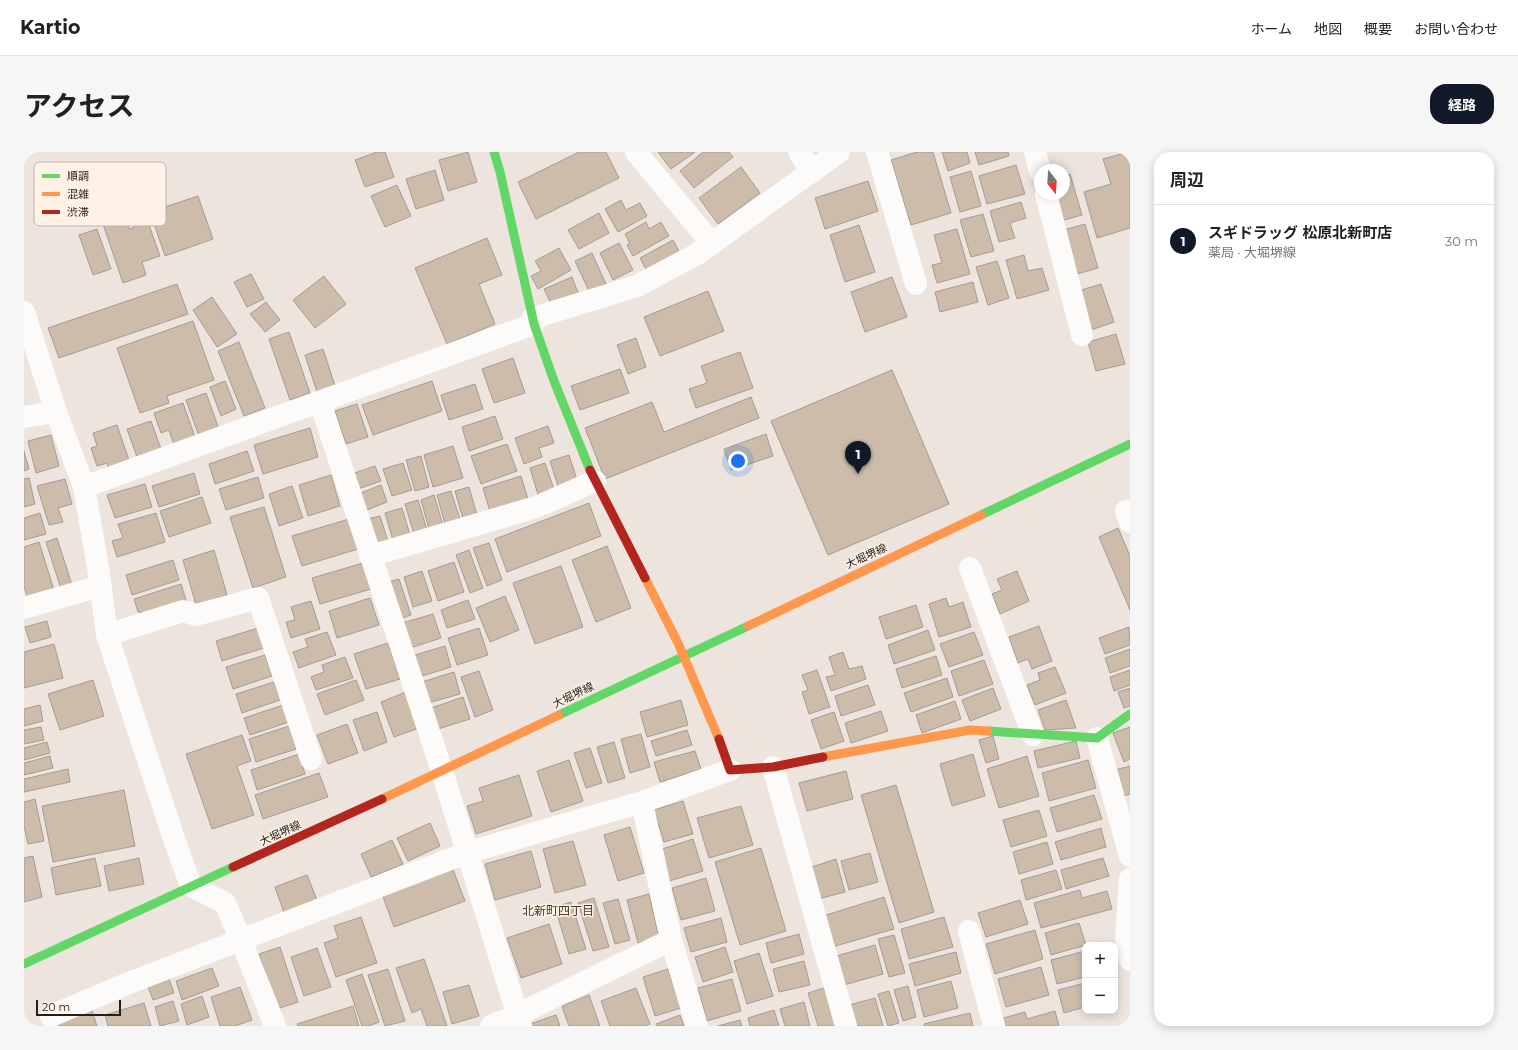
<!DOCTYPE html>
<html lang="ja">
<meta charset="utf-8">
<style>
:root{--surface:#fff;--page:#f6f6f6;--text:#202124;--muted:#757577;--line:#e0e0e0;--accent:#111827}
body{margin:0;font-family:Montserrat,"Noto Sans JP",sans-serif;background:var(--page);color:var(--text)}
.controls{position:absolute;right:12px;bottom:12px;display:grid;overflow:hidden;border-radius:8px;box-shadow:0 2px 10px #0003}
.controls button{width:36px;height:36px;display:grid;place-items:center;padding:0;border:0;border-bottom:1px solid var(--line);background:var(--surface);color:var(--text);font:20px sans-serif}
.compass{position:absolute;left:1010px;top:12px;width:36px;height:36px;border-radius:50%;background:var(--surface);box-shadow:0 2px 10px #0003;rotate:163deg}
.scale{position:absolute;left:12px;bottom:10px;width:85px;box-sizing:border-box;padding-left:4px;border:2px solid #251f1a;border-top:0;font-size:11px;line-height:14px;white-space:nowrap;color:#251f1a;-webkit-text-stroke:3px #fef2e6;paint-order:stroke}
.you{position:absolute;left:714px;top:309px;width:14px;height:14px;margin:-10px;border:3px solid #fff;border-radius:50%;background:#1a73e8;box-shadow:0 0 0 6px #1a73e833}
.badge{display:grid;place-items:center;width:26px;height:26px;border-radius:50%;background:var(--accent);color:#fff;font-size:13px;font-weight:700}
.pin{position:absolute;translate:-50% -33px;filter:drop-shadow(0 1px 2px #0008)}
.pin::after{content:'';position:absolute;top:21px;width:14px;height:12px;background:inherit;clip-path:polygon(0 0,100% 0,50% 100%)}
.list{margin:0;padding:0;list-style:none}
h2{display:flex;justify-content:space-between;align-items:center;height:52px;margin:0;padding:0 16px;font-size:17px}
h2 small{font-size:13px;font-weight:400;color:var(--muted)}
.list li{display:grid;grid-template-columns:26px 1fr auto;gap:12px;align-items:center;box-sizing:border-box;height:72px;padding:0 16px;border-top:1px solid var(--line)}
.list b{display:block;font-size:15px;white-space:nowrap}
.list p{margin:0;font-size:13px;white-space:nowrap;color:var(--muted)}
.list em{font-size:13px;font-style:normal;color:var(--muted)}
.map{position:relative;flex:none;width:1106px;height:874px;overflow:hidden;border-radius:16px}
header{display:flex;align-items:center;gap:24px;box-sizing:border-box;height:56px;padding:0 20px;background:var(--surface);border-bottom:1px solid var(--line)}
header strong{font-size:19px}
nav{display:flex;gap:22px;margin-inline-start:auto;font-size:14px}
.intro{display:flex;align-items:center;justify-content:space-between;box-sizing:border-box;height:96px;padding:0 24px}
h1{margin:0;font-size:28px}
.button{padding:10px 18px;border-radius:16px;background:var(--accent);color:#fff;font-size:14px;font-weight:700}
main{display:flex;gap:24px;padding:0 24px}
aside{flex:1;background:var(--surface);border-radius:16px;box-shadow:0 2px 10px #0003}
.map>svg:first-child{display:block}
.building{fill:#cdbcaa;stroke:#a29c96}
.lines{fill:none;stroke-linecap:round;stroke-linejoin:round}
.street{stroke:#fcfbfa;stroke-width:22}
.fast{stroke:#63d668;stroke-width:9}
.slow{stroke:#ff974d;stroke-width:9}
.jam{stroke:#b3261e;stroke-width:9}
.labels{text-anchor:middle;stroke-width:3;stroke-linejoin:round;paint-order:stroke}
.street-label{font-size:11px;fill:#251f1a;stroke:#fef2e6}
.neighbourhood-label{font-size:12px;fill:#473b2f;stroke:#fef2e6}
.key{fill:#fef2e6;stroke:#bdb3a9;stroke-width:1}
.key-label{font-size:11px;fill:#251f1a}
</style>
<header>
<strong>Kartio</strong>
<nav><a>ホーム</a><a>地図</a><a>概要</a><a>お問い合わせ</a></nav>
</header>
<div class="intro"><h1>アクセス</h1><a class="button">経路</a></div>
<main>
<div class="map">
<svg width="1106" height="874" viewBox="0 0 1106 874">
<rect width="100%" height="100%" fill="#ede5dd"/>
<path class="building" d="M353,0H361L370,25L341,35L331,8Z
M444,0L453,30L424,39L415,8Z
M555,0H582L595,26L512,67L494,30Z
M634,0H671L647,17Z
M679,0H705L709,5L670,36L656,19Z
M893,0H909L927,61L887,73L867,8Z
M918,0H943L946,11L924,19Z
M951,0H984L985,4L955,13Z
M1104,0H1106V76L1073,86L1060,40L1087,32L1079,7Z
M992,13L1001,42L963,52L955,24Z
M717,15L736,41L694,72L675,46Z
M411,18L420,48L392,57L382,27Z
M947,19L957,54L936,60L926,25Z
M1046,22L1058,63L1037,69L1029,42H1040V24Z
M844,29L854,59L801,77L791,46Z
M373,33L387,64L361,75L347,44Z
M174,44L189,87L141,104L126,60Z
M597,48L602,58L616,51L623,64L594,80L581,57Z
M997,50L1002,66L986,71L991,86L975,90L966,59Z
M575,61L585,81L555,97L544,78Z
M100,62L105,77L124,70L136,104L118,110L122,123L99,131L78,69Z
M959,62L970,99L947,105L936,68Z
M622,70L625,77L637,70L645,84L609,104L603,93L606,92L601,82Z
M1061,72L1074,116L1053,122L1040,78Z
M835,73L851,120L821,130L806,83Z
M73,77L87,117L69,123L55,83Z
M933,77L946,122L913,131L908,113L918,111L910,83Z
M463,86L478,123L455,132L471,172L423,192L391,116Z
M649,88L657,103L624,121L616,106Z
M595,91L609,118L589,128L576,101Z
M535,96L547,118L514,137L507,124L517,119L511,109Z
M568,101L582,132L565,139L551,109Z
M1000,103L1004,119L1018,116L1025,138L993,147L982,108Z
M973,109L985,146L964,153L952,115Z
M227,122L240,147L223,155L210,130Z
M300,124L322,152L291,176L269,148Z
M548,125L555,143L528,154L520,137Z
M868,125L883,165L841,180L827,140Z
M949,130L954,150L916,160L911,140Z
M153,132L164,162L35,206L24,176Z
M1077,132L1090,170L1067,178L1054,139Z
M684,139L700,179L636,204L620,165Z
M188,145L213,182L193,195L169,158Z
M242,150L256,168L241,180L226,162Z
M169,169L190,228L143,244L145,251L116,261L93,196Z
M265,180L286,241L266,248L245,187Z
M1092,182L1101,212L1072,219L1064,190Z
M612,186L622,215L604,222L593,193Z
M215,190L241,256L220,264L194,199Z
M299,197L312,237L294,243L281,203Z
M716,200L729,236L672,256L665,237L683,231L677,214Z
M489,206L501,241L470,251L458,217Z
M596,217L605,241L556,258L547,234Z
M868,218L925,352L804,403L747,269Z
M201,229L212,257L197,264L186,235Z
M408,229L418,259L349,283L338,253Z
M451,232L459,257L425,268L417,243Z
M182,241L196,280L176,287L162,248Z
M727,245L735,266L581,327L561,276L628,250L640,280Z
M159,251L171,285L150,293L145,278L137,281L130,261Z
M333,252L344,285L322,292L311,259Z
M471,264L479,287L445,299L438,275Z
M127,269L137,297L113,305L103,277Z
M93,273L106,311L85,318L83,311L73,314L67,296L73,294L69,281Z
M524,274L530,291L515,296L518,305L500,312L491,286Z
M286,276L294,305L239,322L230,293Z
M742,282L749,304L707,318L700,297Z
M27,283L35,314L12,321L4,289Z
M483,292L493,319L457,332L447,304Z
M429,294L439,326L409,335L400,303Z
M0,299L5,317L0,319Z
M223,299L230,319L191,332L185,312Z
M545,303L554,331L535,337L526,309Z
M397,304L405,335L391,339L382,308Z
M379,311L388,338L368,344L359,317Z
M521,311L531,340L515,346L506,316Z
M351,314L357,329L331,338L325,323Z
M170,321L176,342L135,355L128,334Z
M307,323L316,354L284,364L275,333Z
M497,324L505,350L467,363L459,336Z
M234,325L240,346L202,358L195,337Z
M5,326L11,352L0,355V327Z
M41,327L48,352L34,356L39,370L25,373L13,334Z
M121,332L128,355L91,366L83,343Z
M357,333L363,350L338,360L332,343Z
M268,334L279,366L255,374L245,342Z
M445,335L453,363L439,367L431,339Z
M427,339L436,367L421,372L413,343Z
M410,343L419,373L405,377L397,348Z
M178,345L187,371L145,385L136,359Z
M394,348L403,378L390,382L381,352Z
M565,351L577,384L483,420L471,387Z
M240,355L262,425L229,436L206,365Z
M378,356L386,383L369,388L361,361Z
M16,361L22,382L0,388V366Z
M132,361L141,390L93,405L88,389L99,386L94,372Z
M356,364L364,390L347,395L339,368Z
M325,367L334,397L278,414L268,384Z
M1094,376L1106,404V458L1075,385Z
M33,386L48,433L37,437L22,390Z
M15,390L30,438L4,446L0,435V395Z
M465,391L478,428L463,434L449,396Z
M583,394L607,456L572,470L548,408Z
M190,398L203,443L172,453L159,408Z
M445,398L459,436L446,441L432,403Z
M149,408L155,428L108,443L102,423Z
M430,410L440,440L414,449L404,419Z
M339,411L347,437L296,452L288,426Z
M537,414L559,475L511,492L489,431Z
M398,419L408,449L389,455L380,425Z
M993,419L1005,449L976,462L968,442L978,438L973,427Z
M375,427L387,463L373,468L361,431Z
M157,432L163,451L128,462L114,460L110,447Z
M481,444L495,478L466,490L452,456Z
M346,446L355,473L313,486L305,459Z
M922,446L925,455L939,450L947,475L915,485L905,452Z
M444,448L451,467L423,476L417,458Z
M287,449L296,477L267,486L262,470L271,468L267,455Z
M892,453L899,475L862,487L855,465Z
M409,462L417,486L386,496L378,471Z
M23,469L27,485L6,491L1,475Z
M1015,474L1028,509L1008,517L1004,507L994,511L985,485Z
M1105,475L1106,493L1081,502L1075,486Z
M234,476L240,496L198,509L192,489Z
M455,476L464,503L433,513L424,486Z
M904,478L911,498L870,512L864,493Z
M303,480L312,503L275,516L269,500L284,495L281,487Z
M950,480L959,503L925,515L916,492Z
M364,491L376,527L342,537L330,502Z
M30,492L39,526L0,536V500Z
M421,494L427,515L395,525L388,504Z
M1106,497V514L1086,521L1081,506Z
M819,500L825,517L838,514L842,527L807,539L802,525L811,523L805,505Z
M241,503L248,524L209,537L202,515Z
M912,504L918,523L878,536L872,517Z
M321,505L329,526L292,538L287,525L300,520L298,513Z
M960,508L969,532L935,544L927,519Z
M1031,515L1042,541L1011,553L1003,533L1016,528L1014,521Z
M793,518L806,555L785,562L778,540L784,538L778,523Z
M1106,518V533L1090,539L1086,525Z
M455,519L469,558L451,565L437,525Z
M430,520L436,542L404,551L398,530Z
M923,526L929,545L887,560L880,541Z
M69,528L80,564L36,578L24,542Z
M332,528L340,548L301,563L293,542Z
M250,530L256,548L218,561L212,542Z
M844,533L851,553L817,564L811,544Z
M969,536L977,557L946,569L938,548Z
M1106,536V554L1100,556L1094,540Z
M382,540L395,576L370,585L357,550Z
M439,545L446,567L414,577L407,556Z
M657,548L664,573L623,585L616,560Z
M1042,548L1052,576L1021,578L1014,558Z
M931,549L937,567L898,581L892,563Z
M16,553L19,569L0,574V557Z
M259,553L265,570L226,583L220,566Z
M857,559L864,579L827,591L821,571Z
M353,560L363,590L340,599L329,568Z
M810,560L820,589L797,597L787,568Z
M323,572L334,601L304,612L293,583Z
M265,574L272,597L232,610L225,587Z
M17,575L20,588L0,592V578Z
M1106,575V607L1100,610L1089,581Z
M663,578L668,593L632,604L627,589Z
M617,582L626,615L606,621L597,587Z
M218,583L227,609L213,614L230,663L188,677L162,602Z
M969,584L975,607L962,611L955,588Z
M1052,589L1056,606L1014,616L1010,599Z
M23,590L26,601L0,608V596Z
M590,590L601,626L584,631L573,595Z
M566,596L578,631L562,636L550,601Z
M671,599L677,617L636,630L630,610Z
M275,602L281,622L233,638L227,618Z
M949,602L961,644L928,654L916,612Z
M26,604L29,616L0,623V611Z
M1003,604L1015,644L975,656L963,617Z
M545,608L559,649L527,660L513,619Z
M1064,608L1072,636L1025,649L1018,621Z
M1106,614V642L1099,644L1091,618Z
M44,617L46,630L0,640V627Z
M822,619L829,647L783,659L775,631Z
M295,621L304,645L239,667L231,643Z
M495,623L508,664L452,682L443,654L459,649L455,636Z
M872,633L910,760L875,771L837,643Z
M100,638L111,694L29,710L18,654Z
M1070,643L1078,667L1033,680L1026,656Z
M11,647L20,689L4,692L0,674V650Z
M659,649L669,682L640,690L630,658Z
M717,654L729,693L685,706L673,666Z
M1015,658L1023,684L987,695L979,668Z
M406,671L416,694L384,709L373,686Z
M606,675L620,721L594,729L580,683Z
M1077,676L1082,695L1037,708L1031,690Z
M669,687L679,719L645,729L635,698Z
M368,688L379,712L347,725L337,702Z
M549,689L562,733L531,741L519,697Z
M1023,690L1029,712L995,722L989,700Z
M737,696L762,779L716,793L691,710Z
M507,699L517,735L471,748L461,712Z
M846,701L854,730L825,738L817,709Z
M9,704L18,745L0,750V706Z
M71,706L77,734L32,743L27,716Z
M115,706L120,732L85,739L80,714Z
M1079,706L1085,724L1042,737L1037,718Z
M812,707L821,740L794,747L785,716Z
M428,715L441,749L370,775L358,742Z
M1032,718L1038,737L1002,748L997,728Z
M283,723L293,748L260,761L251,735Z
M682,726L691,759L657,768L648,736Z
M1056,738L1058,746L1083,739L1088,757L1017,776L1010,751Z
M625,742L635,786L614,791L603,748Z
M860,745L870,777L808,795L799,764Z
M570,746L585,795L569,799L554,751Z
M594,747L606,788L591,792L579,751Z
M996,748L1004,772L962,785L954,761Z
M547,750L562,797L545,802L531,755Z
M337,765L353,811L312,825L300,791L314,786L310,774Z
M920,765L929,795L885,807L877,777Z
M697,766L703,790L667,800L660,776Z
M1055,771L1062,793L1027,803L1021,781Z
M525,772L538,812L497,826L483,786Z
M1011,778L1019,807L971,822L962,792Z
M775,782L780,802L747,811L742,791Z
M870,783L881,821L865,825L854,787Z
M851,793L859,822L820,833L812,804Z
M256,795L274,850L253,857L235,802Z
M701,795L709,820L679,830L671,805Z
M293,796L307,835L280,844L267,805Z
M1061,799V825L1033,832L1027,808Z
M932,800L937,821L891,834L885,812Z
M735,801L749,844L723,852L710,809Z
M400,807L423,874H403L397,857L388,861L372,816Z
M780,809L786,833L755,840L749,817Z
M1017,815L1025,843L982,855L974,827Z
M188,816L195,834L158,848L152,829Z
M364,817L381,869L361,874L344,823Z
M644,817L657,856L631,864L619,825Z
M338,822L355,870L345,874H338L322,828Z
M144,824L150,841L129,848L123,832Z
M708,827L717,859L683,869L674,836Z
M927,829L934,856L900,865L893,838Z
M1061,831V855L1040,861L1034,838Z
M445,833L455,864L428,872L419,840Z
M884,834L892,865L879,869L870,838Z
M216,835L228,868L211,874H196L187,845Z
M612,836L626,872L620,874H586L577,849Z
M800,836L812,874H794L784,841Z
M865,839L875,871L864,874L854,842Z
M565,843L576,874H545L538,854Z
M178,844L185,865L163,873L157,852Z
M851,846L859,874H830L825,853Z
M149,849L155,869L136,874L131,855Z
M780,850L786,874H761L756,857Z
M120,851L127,874H84L81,863Z
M329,854L335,874H274L273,872Z
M68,858L73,874H35L34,869Z
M750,858L755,874H726L724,866Z
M1031,859L1035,874H978L976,867L1001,860L1003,867Z
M946,861L949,874H900V872Z
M532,863L536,874H507L506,872Z
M656,863L660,874H633L632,872Z
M716,868L718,874H694Z"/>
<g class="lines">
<path class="street" d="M612,0L688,92
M775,0L788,20
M853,0L892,132
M1011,0L1016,19
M1022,42L1058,183
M0,160L32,260L60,335L74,415L83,483L151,690L167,734L201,751L217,788L251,874
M509,166L613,134L673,102L815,0
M296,250L418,619L497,874
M0,265L32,260
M60,335L510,172
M1102,359L1106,370
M346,404L512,355L571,329
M946,416L1009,583
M0,456L76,434
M83,483L159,459L172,463L234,446L287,607
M1073,586L1106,704
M749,615L822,874
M1106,727L1102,786L1106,808
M945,779L970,874
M27,864L105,831L442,701L618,650
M467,874L493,863L647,788
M673,874L647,788L618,650L706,618"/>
<path class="fast" d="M470,0L476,20L510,172L530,229L566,318
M957,363L1106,292
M535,563L724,474
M964,579L1073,586L1106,562
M0,812L209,715"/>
<path class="slow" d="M621,426L654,491L695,587
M724,474L957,363
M799,605L946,578L964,579
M358,647L535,563"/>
<path class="jam" d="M566,318L621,426
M695,587L706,618L749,615L799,605
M209,715L358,647"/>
</g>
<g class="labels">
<g class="street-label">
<text transform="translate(842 404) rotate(-25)" y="4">大堀堺線</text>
<text transform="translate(549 543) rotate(-26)" y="4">大堀堺線</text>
<text transform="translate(256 681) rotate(-25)" y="4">大堀堺線</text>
</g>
<g class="neighbourhood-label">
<text x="534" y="763">北新町四丁目</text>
</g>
</g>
<rect x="10" y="10" width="132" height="64" rx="6" class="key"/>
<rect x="18" y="22" width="18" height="4" fill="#63d668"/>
<rect x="18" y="40" width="18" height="4" fill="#ff974d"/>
<rect x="18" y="58" width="18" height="4" fill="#b3261e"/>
<g class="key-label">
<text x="43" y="28">順調</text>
<text x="43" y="46">混雑</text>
<text x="43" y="64">渋滞</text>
</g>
</svg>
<div class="controls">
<button>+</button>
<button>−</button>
</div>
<svg class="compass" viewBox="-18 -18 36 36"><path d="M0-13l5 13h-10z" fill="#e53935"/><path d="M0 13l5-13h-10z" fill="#757577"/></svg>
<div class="scale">20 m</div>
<div class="you"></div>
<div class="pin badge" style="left:834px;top:322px">1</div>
</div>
<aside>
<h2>周辺<small></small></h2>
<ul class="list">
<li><span class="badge">1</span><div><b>スギドラッグ 松原北新町店</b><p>薬局 · 大堀堺線</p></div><em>30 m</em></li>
</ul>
</aside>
</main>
